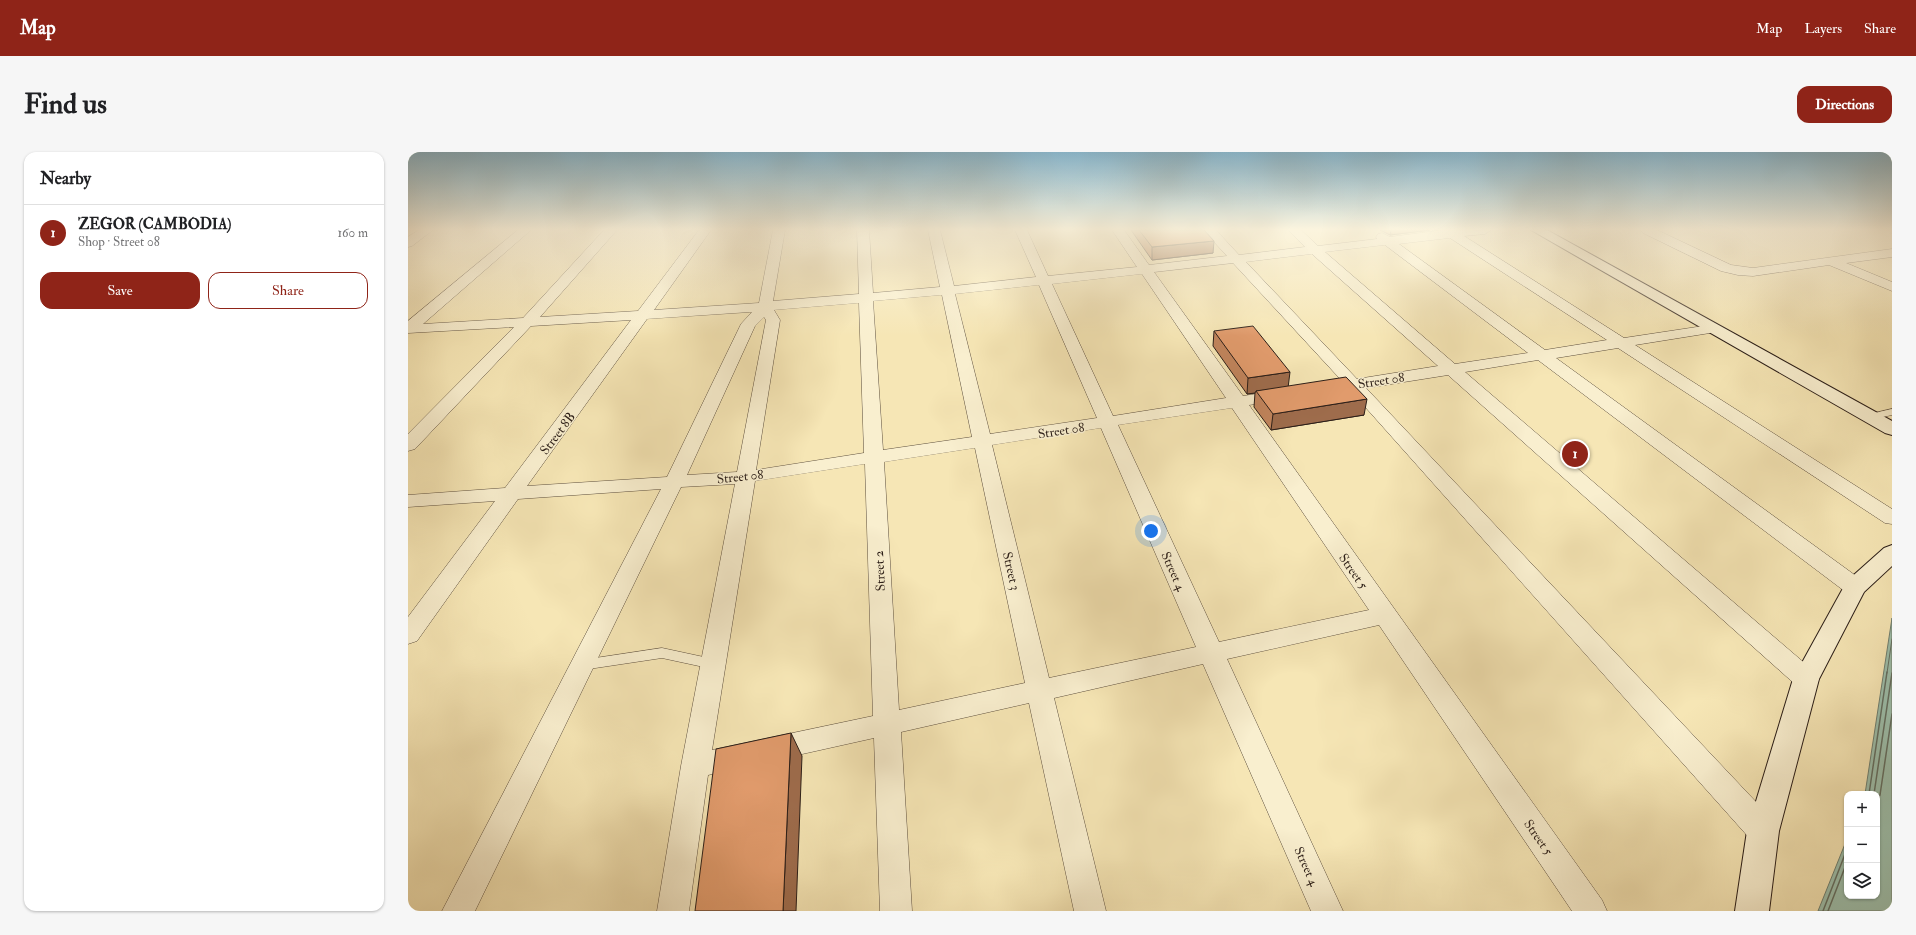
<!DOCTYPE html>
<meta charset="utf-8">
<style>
:root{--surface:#fff;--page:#f6f6f6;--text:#202124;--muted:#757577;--line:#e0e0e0;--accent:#8f2418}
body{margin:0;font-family:"IM FELL Double Pica",serif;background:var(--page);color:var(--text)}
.controls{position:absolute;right:12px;bottom:12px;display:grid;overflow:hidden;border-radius:8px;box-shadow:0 1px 3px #0004}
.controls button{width:36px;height:36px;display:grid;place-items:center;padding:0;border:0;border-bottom:1px solid var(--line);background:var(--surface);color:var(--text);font:20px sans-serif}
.you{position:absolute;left:743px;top:379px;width:14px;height:14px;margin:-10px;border:3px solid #fff;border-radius:50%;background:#1a73e8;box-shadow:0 0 0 6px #1a73e833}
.badge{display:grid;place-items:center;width:26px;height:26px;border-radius:50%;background:var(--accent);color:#fff;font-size:13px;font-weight:700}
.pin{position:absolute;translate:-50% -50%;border:2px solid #fff;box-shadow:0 1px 4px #0006}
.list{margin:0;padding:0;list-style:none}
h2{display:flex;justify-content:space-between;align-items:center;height:52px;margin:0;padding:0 16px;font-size:17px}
h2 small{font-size:13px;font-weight:400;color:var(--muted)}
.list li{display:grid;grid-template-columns:26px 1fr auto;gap:12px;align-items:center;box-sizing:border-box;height:56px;padding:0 16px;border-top:1px solid var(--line)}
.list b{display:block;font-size:15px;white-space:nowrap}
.list p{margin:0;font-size:13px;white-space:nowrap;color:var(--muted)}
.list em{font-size:13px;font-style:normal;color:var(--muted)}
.actions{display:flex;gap:8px;padding:12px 16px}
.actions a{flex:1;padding:9px 0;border:1px solid var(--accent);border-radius:12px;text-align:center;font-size:14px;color:var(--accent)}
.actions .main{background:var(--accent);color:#fff}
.icon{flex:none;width:22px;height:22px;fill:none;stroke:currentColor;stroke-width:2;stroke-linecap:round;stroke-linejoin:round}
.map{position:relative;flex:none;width:1484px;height:759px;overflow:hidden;border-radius:12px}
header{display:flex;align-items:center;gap:24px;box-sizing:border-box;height:56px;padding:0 20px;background:var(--accent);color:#fff}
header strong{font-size:19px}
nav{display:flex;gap:22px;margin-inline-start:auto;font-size:14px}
.intro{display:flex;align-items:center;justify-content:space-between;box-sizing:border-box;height:96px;padding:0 24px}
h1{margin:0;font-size:28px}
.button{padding:10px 18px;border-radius:12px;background:var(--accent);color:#fff;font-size:14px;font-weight:700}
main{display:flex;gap:24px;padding:0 24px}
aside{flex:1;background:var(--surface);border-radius:12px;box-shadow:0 1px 3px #0004}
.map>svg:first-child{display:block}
.water{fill:#9dc0ad;stroke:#6f7f71}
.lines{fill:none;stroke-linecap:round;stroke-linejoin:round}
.shore-far1{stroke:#646f62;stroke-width:1}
.shore{stroke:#646f62;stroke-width:1.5}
.lane-casing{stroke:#5e503f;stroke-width:1}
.street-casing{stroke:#5e503f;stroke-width:1}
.secondary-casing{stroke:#2b1e18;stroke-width:2}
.lane{fill:#f9efcf;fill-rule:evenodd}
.street{fill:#f9efcf;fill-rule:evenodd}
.secondary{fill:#f9efcf;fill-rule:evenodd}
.wall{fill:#c2855d;stroke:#2b1e18}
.shaded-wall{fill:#9e6c4c;stroke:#2b1e18}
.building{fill:#e19b6c;stroke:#2b1e18}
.labels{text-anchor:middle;stroke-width:3;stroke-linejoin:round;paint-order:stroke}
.street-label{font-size:13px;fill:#2b1e18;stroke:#f9efcf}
</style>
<header>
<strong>Map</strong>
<nav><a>Map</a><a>Layers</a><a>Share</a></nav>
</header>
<div class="intro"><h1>Find us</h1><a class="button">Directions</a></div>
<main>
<aside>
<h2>Nearby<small></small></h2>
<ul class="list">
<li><span class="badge">1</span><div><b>ZEGOR (CAMBODIA)</b><p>Shop · Street 08</p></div><em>160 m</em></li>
</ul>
<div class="actions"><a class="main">Save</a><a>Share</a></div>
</aside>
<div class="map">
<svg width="1484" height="759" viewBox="0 0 1484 759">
<rect width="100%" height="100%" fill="#f6e6b5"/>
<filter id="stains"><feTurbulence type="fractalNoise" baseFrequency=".005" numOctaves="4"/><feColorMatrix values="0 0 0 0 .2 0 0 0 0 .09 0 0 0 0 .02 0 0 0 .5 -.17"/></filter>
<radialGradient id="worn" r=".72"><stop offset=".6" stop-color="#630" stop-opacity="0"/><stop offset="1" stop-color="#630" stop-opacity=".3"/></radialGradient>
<path class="water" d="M1484,466V759H1410L1439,687V744H1469V642H1457Z"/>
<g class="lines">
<path class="shore-far1" d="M1479,521L1484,487"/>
<path class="shore" d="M1461,642L1479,520
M1466,642L1484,521
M1469,650L1472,643L1484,562
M1415,759L1439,697
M1420,759L1439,710"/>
<defs>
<path id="lane" d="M1484,257V263L1461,268L1456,265L1458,263Z
M254,496L305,507L310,508L312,512L310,516L305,517L254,506L174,518L169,517L167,513L169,509L174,508Z"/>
<path id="street" d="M11,78H25L4,94L0,95V85Z
M110,78H123L15,172L115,166L196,78H209L132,165L230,159L291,78H303L246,158L351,151L365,78H377L365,149L451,142L449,78H461L465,141L532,135L520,78H532L546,134L628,125L607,78H619L640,124L729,115L704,78H716L741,113L819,104L795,78H808L831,103L897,95L880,78H893L910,94L969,87L968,85L970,82L974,81L982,85L1035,78H1083L1077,82L1056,84L1216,186L1302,173L1307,174L1309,177L1307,180L1302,181L1227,193L1484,357V372L1477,371L1210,196L1148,206L1455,429L1458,435L1455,441L1447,443L1439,441L1130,208L1057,220L1407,520L1411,527L1407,534L1398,537L1389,534L1040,223L958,236L1366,669L1370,679L1366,689L1355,693L1344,689L942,238L917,242L911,241L909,237L911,233L934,229L825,111L746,120L835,244L874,238L880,239L882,243L880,247L841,253L1194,748L1199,759H1164L971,473L819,507L935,759H903L795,512L646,546L698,759H666L621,551L493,580L504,759H472L466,586L300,623L281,759H249L273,614L327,332L273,335L67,759H34L253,337L110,347L9,489L0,492V465L87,349L0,355V343L97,336L223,168L123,174L7,297L0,299V282L106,175L0,181V169ZM1042,86L1199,188L1137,198L991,92ZM977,93L1120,201L1047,212L917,100ZM904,102L1030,214L949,227L838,110ZM734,122L818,246L705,264L644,132ZM631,133L689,266L582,282L547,142ZM534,143L564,285L475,298L465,149ZM451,151L456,301L348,318L372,168L366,158ZM342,160H344L333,172L259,325L119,334L239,167ZM356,165L358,168L329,320L279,323L347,174ZM824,256L961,458L811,490L710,273ZM693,276L788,495L641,526L584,293ZM567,296L617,531L491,558L476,310ZM457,312L465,564L304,598L347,329Z
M1233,78H1249L1323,113L1345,116L1484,97V105L1438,111L1484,130V139L1421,113L1345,124L1330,123L1313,119L1235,81Z"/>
<path id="secondary" d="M1123,78H1139L1484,269V283L1477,281Z
M1484,393V414L1456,440L1411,527L1371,679L1361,759H1327L1339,679L1385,527L1439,429L1476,396Z"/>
</defs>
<use href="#lane" class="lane-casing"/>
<use href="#street" class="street-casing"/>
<use href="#secondary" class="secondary-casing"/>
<use href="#lane" class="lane"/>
<use href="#street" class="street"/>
<use href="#secondary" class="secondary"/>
</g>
<path class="wall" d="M723,78H796L805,101L744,108Z
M972,78H1022L982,83Z
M806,179L880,234L956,263L863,278L846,255L847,241L839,242L805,194Z"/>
<path class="shaded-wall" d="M983,78H1022L982,83Z
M806,89L805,101L744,108V95Z
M882,220L880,236L848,239L847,241L839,242L840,226Z
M959,247L956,263L863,278L865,262Z
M383,581L394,604L388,759H375Z"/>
<path class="building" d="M731,78H796L806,89L744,95Z
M845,174L882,220L840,226L806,179Z
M938,225L959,247L865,262L848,239Z
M383,581L375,759H287L308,597Z"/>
<linearGradient id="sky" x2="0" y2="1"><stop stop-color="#8ab9d0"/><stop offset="0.42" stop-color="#fbf4de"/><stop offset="1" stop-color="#fbf4de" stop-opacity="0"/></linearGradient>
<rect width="1484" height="184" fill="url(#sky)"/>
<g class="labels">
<g class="street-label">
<text transform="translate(973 228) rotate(-9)" y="5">Street 08</text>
<text transform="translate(653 278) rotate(-9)" y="5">Street 08</text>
<text transform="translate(149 281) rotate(-53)" y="5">Street 8B</text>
<text transform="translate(332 324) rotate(-6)" y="5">Street 08</text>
<text transform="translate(471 419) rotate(-93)" y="5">Street 2</text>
<text transform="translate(604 419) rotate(77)" y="5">Street 3</text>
<text transform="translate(766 419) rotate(66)" y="5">Street 4</text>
<text transform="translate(946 419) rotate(55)" y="5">Street 5</text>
<text transform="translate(1131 685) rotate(55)" y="5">Street 5</text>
<text transform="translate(899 714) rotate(66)" y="5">Street 4</text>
</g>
</g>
<rect width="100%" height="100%" filter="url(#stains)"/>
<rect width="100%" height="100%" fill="url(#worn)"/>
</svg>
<div class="controls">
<button>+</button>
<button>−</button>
<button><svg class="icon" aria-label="layers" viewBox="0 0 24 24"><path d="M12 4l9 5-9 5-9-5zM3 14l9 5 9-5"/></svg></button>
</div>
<div class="you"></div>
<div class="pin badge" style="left:1167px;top:302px">1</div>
</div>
</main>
